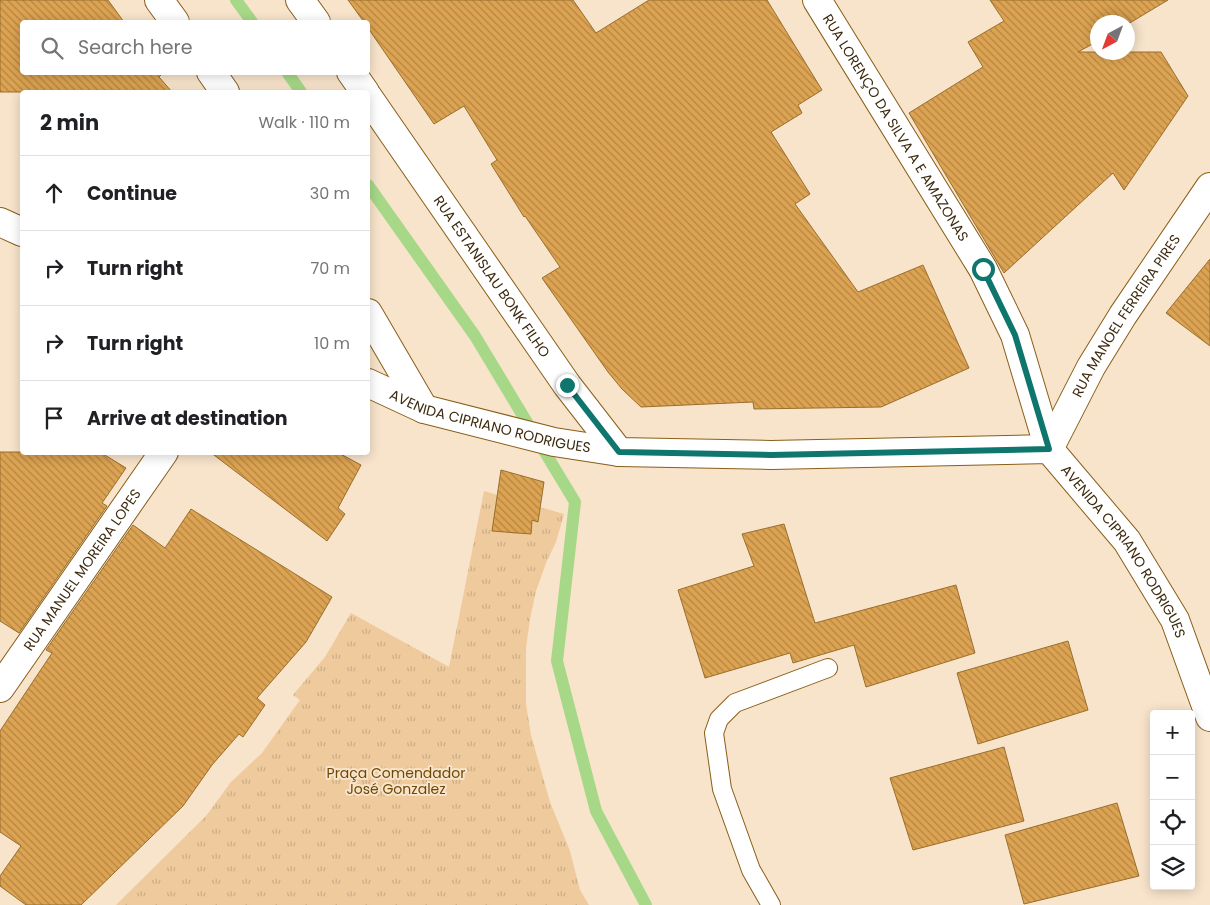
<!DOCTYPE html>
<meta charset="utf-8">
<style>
:root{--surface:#fff;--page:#f6f6f6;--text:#202124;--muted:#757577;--line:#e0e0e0}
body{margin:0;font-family:Poppins,sans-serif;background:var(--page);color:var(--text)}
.controls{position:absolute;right:15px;bottom:15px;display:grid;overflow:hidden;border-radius:5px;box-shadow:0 2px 12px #0003}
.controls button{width:45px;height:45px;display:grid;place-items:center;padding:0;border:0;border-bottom:1px solid var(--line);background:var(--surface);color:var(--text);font:25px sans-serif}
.compass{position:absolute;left:1090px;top:15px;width:45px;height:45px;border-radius:50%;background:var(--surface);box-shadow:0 2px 12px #0003;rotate:221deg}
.stop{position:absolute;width:15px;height:15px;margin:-11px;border:4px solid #0f766e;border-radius:50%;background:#fff}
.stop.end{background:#0f766e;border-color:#fff;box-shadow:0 1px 5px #0008}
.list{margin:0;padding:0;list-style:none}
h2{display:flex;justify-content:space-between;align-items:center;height:65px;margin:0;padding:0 20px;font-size:21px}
h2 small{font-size:16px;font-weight:400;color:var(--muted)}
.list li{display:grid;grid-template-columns:32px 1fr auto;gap:15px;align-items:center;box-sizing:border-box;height:75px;padding:0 20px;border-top:1px solid var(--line)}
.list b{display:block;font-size:19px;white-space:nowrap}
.list em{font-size:16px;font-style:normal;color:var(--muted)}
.icon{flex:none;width:28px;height:28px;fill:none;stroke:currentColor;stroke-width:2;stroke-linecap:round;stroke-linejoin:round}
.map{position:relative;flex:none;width:1210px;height:905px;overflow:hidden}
.search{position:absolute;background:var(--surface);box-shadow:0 2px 12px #0003;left:20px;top:20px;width:350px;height:55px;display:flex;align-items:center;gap:12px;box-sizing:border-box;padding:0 18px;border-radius:5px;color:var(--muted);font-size:19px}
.panel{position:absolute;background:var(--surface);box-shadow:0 2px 12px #0003;left:20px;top:90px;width:350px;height:365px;border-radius:5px}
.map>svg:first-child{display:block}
.park{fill:url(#park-tufts)}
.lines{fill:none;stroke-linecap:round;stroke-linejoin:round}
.stream{stroke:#a7d888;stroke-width:12}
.building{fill:url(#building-back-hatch);stroke:#9a6e2c}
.service-casing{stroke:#895e19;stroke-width:20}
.minor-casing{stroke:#895e19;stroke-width:30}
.tertiary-casing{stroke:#895e19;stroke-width:30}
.secondary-casing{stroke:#895e19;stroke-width:30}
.service{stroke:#fff;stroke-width:18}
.minor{stroke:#fff;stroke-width:28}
.tertiary{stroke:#fff;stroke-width:28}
.secondary{stroke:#fff;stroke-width:28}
.route{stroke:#0f766e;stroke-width:6}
.labels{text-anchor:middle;stroke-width:4;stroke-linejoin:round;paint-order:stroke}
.street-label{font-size:14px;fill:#3d2a0f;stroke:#f8e4cb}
.park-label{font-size:14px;fill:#6e4806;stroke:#f8e4cb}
</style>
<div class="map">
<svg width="1210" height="905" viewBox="0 0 1210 905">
<defs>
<pattern id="park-tufts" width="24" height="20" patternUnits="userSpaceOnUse" patternTransform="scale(1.25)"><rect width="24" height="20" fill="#eeca9d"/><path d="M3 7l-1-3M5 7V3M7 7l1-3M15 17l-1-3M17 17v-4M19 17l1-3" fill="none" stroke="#cdae86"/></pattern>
<pattern id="building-back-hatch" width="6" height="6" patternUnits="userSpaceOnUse" patternTransform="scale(1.25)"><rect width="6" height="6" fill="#dca352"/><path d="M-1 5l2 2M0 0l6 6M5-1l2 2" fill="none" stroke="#b48542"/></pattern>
</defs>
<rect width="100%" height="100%" fill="#f8e4cb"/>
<path class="park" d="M484,491L564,514L556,542L546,563L536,591L530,619L526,648V704L531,735L550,802L570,851L580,890L589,905H116L206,816L231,782L262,753L300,700L293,695L325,657L351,613L449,667Z"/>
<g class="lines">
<path class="stream" d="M236,0L252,22
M287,72L301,92
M368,185L475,336L575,502L557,661L596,811L646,905"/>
</g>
<path class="building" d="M0,0H108L124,22H22V72H161L162,74L159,77L172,92H0Z
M348,0H573L596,33L649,0H767L822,90L798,105L802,113L771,132L810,194L795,204L858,292L923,265L969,368L881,407L754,409L753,402L641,407L622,389L608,372L542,278L560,267L525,216L524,217L491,164L497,160L464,106L434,124L368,28V22H364Z
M990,0H1168L1128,24L1098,22V41L1078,52H1161L1188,96L1124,190L1113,173L1004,273L909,113L983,67L968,42L1004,21Z
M1210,259V346L1166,313Z
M0,452H100L126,468L102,503L107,506L19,633L0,621Z
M210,452H337L361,465L338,508L345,514L327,541Z
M501,470L544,482L538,522L532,520L531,534L492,531Z
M191,509L332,597L306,642L257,698L265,705L243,737L239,734L212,765L183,806L81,905H26L0,886V876L21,846L0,832V731L52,653L46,650L133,525L165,548Z
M784,524L815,623L956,585L975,653L866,687L854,645L793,663L790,653L705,678L678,590L754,566L742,534Z
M1068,641L1088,710L978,744L957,673Z
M1004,747L1024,821L913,850L890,778Z
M1117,803L1139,876L1024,904L1005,835Z"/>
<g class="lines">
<defs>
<path id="service" d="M771,905L751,870L722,789L714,733L719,719L735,703L828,668"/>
<g id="minor">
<path d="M159,0L175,22"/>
<path d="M300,0L316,22"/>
<path id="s1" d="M817,0L983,269L1015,335L1049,449"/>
<path d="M211,72L225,92"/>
<path d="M351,72L365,92"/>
<path id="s2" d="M368,97L567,385L619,452"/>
<path d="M368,313L424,409"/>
<path id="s3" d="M0,688L164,452"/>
</g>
<g id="tertiary">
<path id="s4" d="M1049,449L1091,367L1123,315L1210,187"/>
</g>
<g id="secondary">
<path d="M0,222L22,232"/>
<path id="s5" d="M368,383L424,409L554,442L619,452L771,455L1049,449L1127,541L1175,620L1210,717"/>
</g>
</defs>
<use href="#service" class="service-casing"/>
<use href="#minor" class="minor-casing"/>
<use href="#tertiary" class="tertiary-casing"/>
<use href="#secondary" class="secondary-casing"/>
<use href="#service" class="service"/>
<use href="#minor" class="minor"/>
<use href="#tertiary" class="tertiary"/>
<use href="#secondary" class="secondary"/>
</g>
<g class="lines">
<path class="route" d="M567,385L619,452L771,455L1049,449L1015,335L983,269"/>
</g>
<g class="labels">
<g class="street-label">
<text dy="5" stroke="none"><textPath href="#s1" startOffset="150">RUA LORENÇO DA SILVA A E AMAZONAS</textPath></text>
<text dy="5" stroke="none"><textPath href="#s2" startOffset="218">RUA ESTANISLAU BONK FILHO</textPath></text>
<text dy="5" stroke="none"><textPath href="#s4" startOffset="154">RUA MANOEL FERREIRA PIRES</textPath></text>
<text dy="5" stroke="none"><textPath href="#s5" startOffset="129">AVENIDA CIPRIANO RODRIGUES</textPath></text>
<text dy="5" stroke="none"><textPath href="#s5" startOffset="819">AVENIDA CIPRIANO RODRIGUES</textPath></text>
<text dy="5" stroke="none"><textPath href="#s3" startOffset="144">RUA MANUEL MOREIRA LOPES</textPath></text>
</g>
<g class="park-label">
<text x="396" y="778">Praça Comendador<tspan x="396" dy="16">José Gonzalez</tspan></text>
</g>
</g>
</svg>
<div class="controls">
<button>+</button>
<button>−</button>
<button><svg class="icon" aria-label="locate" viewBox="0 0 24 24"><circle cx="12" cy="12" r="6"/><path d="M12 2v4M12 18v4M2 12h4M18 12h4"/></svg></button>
<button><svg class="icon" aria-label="layers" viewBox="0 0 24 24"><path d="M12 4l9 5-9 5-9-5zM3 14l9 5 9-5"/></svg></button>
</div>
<svg class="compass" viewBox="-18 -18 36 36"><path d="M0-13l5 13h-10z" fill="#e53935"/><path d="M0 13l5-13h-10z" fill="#757577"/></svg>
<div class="stop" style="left:983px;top:269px"></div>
<div class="stop end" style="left:567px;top:385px"></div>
<div class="search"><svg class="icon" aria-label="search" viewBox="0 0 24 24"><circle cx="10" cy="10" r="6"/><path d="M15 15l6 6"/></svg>Search here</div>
<section class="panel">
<h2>2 min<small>Walk · 110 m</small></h2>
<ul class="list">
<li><svg class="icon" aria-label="ahead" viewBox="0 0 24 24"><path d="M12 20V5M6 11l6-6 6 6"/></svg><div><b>Continue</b></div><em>30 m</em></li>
<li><svg class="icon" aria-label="right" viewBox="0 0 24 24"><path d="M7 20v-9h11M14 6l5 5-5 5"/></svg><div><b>Turn right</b></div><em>70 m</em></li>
<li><svg class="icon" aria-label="right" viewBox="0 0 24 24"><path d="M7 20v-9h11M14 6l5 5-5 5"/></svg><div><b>Turn right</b></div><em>10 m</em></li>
<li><svg class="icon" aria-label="arrive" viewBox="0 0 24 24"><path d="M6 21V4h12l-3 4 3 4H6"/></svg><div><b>Arrive at destination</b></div></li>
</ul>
</section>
</div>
